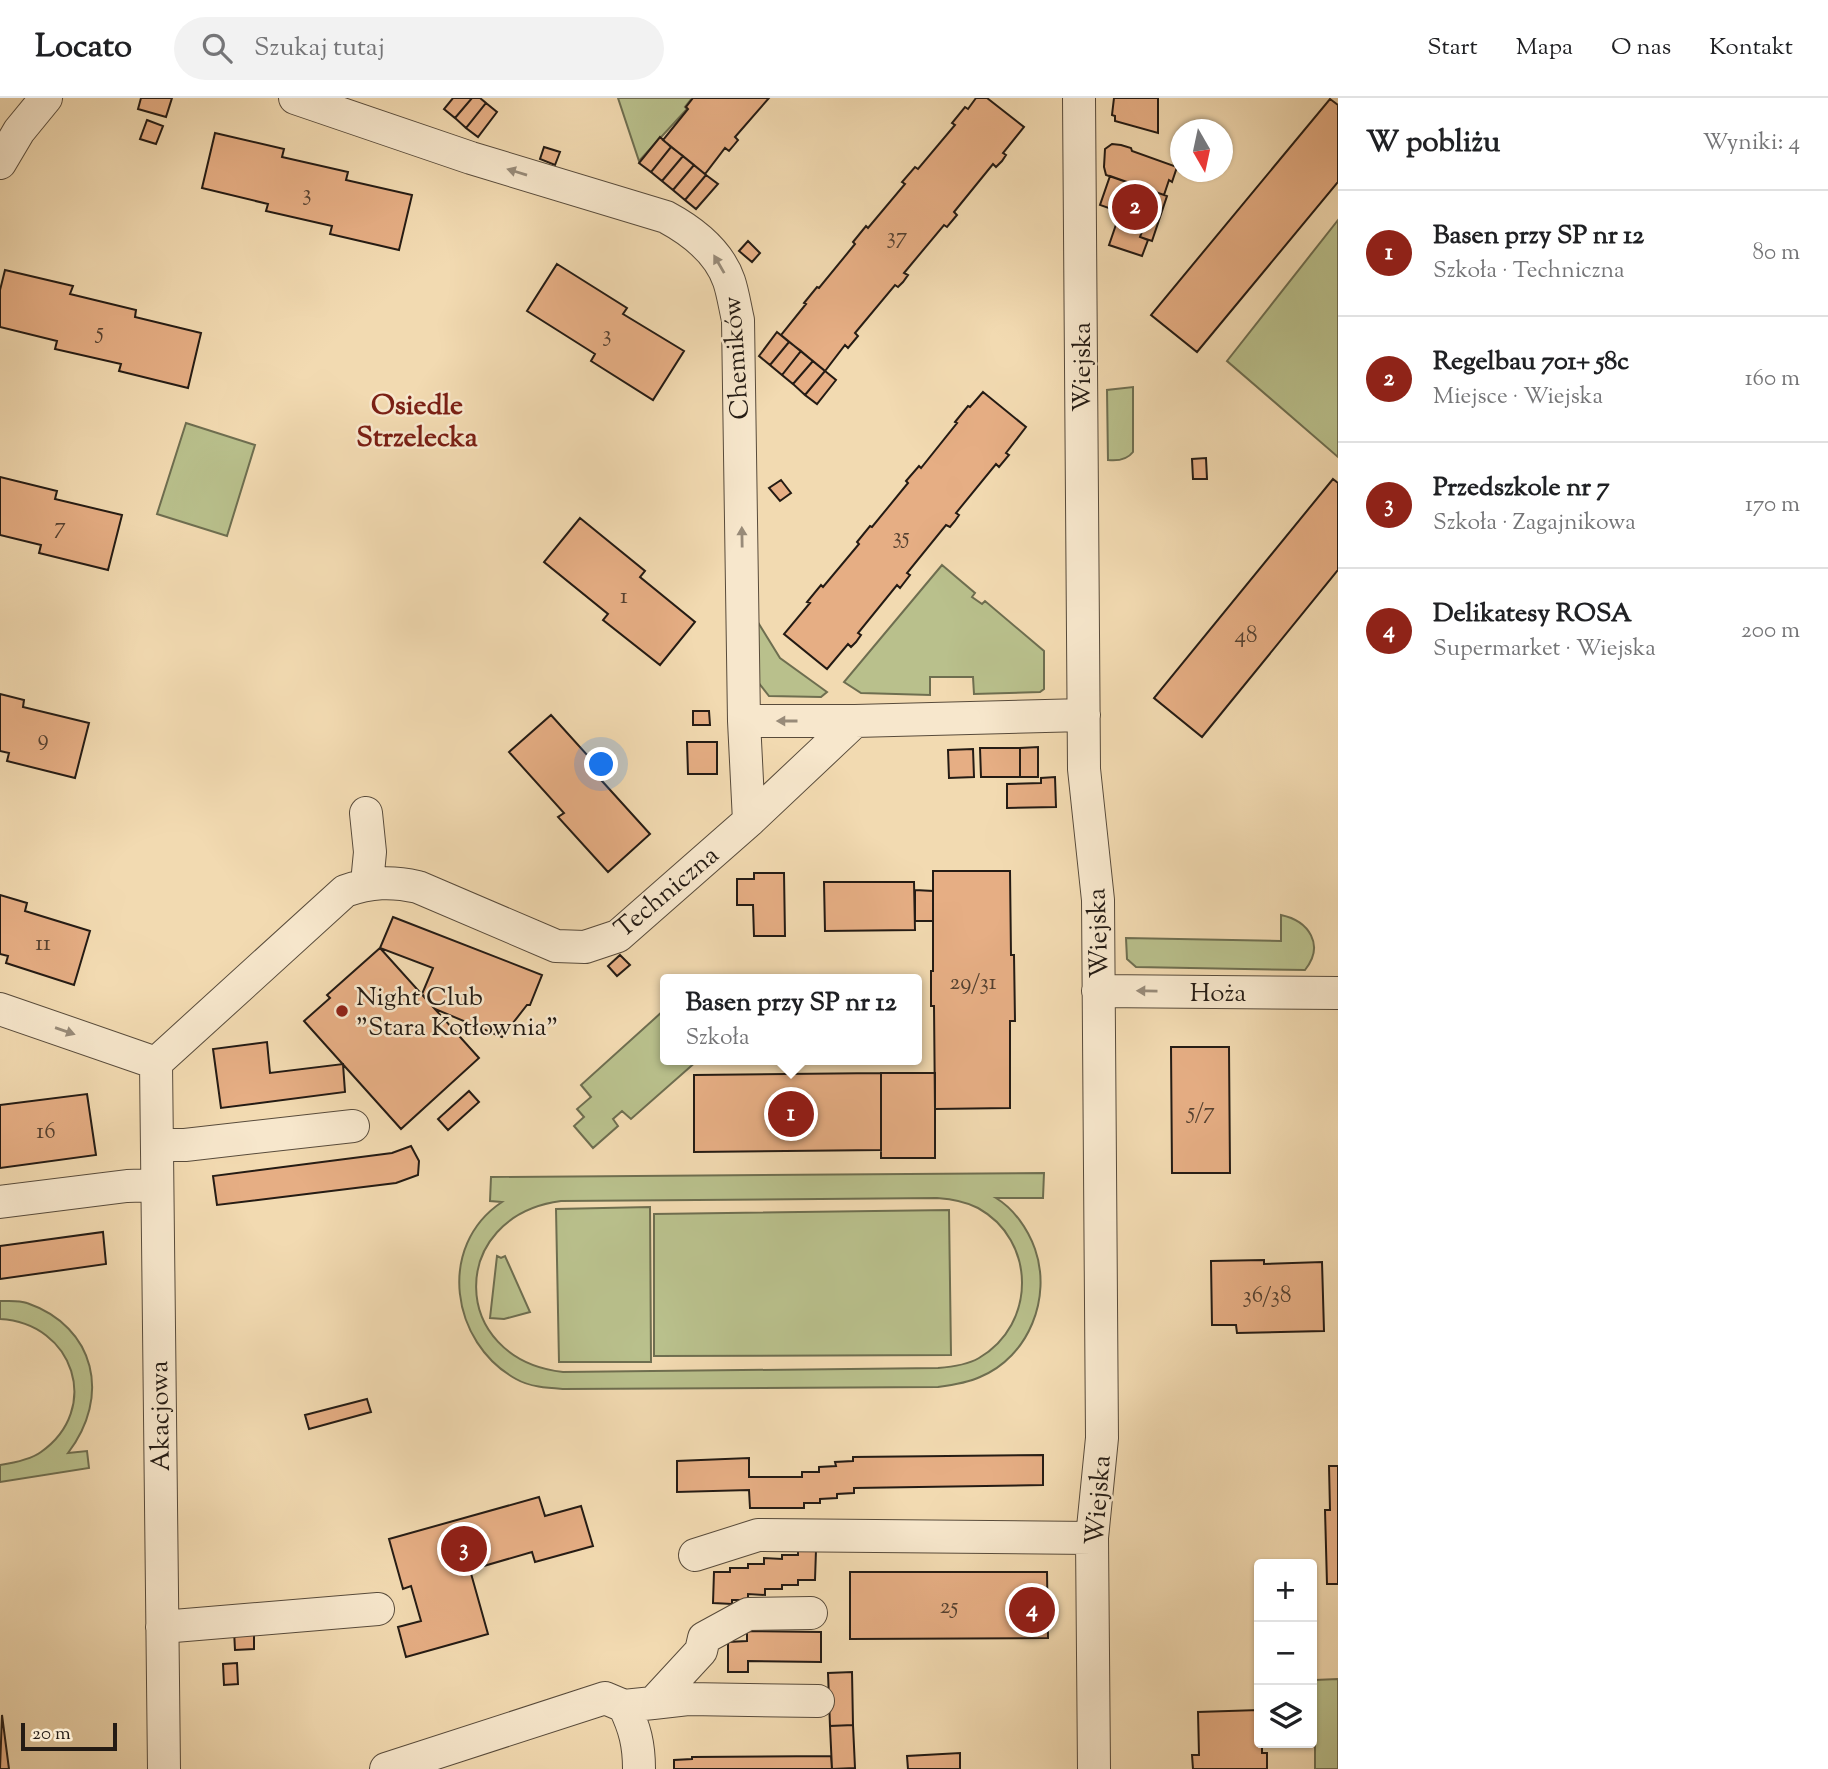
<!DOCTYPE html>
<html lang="pl">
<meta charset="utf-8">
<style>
:root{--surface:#fff;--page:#f2f2f2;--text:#202124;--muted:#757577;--line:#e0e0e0;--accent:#8f2418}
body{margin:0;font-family:"Sorts Mill Goudy",serif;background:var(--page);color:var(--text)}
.controls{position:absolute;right:21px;bottom:21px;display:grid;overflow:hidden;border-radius:7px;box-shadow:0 2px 5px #0004}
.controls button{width:63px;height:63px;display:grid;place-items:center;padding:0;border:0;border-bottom:2px solid var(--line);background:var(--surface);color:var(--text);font:35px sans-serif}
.compass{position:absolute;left:1170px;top:21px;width:63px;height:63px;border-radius:50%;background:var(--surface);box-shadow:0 2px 5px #0004;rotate:171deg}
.scale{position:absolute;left:21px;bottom:18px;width:96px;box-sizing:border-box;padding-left:7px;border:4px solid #241b14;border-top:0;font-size:19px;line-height:24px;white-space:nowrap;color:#241b14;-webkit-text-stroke:5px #f7e7cc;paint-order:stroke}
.you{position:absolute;left:602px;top:667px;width:24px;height:24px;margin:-18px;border:5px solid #fff;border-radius:50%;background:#1a73e8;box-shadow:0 0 0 10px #1a73e833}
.badge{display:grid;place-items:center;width:46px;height:46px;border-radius:50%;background:var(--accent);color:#fff;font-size:23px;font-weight:700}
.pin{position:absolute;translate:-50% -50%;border:4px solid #fff;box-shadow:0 2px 7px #0006}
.popup{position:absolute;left:660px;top:876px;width:262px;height:91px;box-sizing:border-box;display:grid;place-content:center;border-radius:7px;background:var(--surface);filter:drop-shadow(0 2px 5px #0005);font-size:23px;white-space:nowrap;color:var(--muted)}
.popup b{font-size:26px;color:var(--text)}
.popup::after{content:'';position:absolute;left:50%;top:100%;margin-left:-14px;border:14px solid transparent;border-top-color:var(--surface)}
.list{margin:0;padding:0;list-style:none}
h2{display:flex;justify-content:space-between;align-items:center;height:91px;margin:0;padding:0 28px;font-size:30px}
h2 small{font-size:23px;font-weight:400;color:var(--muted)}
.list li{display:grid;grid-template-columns:46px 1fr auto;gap:21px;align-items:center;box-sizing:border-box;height:126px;padding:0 28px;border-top:2px solid var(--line)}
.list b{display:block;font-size:26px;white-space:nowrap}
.list p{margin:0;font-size:23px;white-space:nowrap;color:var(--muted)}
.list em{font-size:23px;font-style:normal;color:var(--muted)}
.icon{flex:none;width:38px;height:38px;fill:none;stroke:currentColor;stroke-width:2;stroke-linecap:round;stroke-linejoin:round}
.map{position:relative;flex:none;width:1338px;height:1671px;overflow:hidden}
header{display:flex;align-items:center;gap:42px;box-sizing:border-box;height:98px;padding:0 35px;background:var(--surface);border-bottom:2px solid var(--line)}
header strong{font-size:33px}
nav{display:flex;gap:38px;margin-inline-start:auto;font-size:24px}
.search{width:490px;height:63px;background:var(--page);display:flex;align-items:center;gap:18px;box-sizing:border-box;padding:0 24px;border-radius:38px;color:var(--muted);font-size:26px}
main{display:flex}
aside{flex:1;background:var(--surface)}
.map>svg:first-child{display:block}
.green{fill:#b9c08c;stroke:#6e6e50;stroke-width:2;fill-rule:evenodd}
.building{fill:#e6ae84;stroke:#241b14;stroke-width:2}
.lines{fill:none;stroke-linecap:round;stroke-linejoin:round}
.minor-casing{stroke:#584b3b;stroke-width:34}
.minor{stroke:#f7e7cc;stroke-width:32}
.oneway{fill:#988b79}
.poi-dot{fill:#8f2418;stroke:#f7e7cc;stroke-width:2.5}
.labels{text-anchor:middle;stroke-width:5;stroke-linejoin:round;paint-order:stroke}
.number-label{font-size:23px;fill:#544030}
.street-label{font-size:26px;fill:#241b14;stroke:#f7e7cc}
.poi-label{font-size:26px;fill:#241b14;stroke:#f7e7cc;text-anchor:start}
.neighbourhood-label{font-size:28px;font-weight:bold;fill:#7a1f14;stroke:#f7e7cc}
</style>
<header>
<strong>Locato</strong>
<div class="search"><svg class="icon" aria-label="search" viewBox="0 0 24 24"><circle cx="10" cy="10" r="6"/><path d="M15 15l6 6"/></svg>Szukaj tutaj</div>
<nav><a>Start</a><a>Mapa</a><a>O nas</a><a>Kontakt</a></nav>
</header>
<main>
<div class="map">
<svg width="1338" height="1671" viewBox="0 0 1338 1671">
<rect width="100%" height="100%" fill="#f2dab1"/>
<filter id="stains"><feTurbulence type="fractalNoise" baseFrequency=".00286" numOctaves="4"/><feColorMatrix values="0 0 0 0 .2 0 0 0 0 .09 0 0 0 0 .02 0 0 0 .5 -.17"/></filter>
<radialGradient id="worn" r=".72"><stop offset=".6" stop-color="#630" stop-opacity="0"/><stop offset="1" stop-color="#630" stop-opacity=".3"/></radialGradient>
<path class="green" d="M618,0H692L685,9L687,11L639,63Z
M1338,122V359L1227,263Z
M1133,289V354C1127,362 1118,363 1108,362L1107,292Z
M186,325L255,347L227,438L157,416Z
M942,467L975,495L972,499L982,506L985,503L1044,553V591L1040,594L974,596L973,579H930V597L861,595L844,584Z
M751,513L780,560L827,594L821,599L769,598L758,584Z
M1281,817C1309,823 1325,847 1305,872L1136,869L1127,861L1126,840L1281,843Z
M663,913L665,915V962H698L631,1021L622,1013L613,1021L618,1028L593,1050L574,1028L584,1019L577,1011L591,999L581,987Z
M1044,1075L1043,1100H996C1014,1111 1028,1131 1035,1151C1052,1199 1029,1259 980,1279C967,1285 953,1287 938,1289L563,1291C547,1290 530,1289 516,1281C451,1245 436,1148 502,1104L490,1103L491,1079ZM937,1100C951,1101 965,1103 978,1110C1036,1142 1037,1226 979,1260C967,1267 952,1269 938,1270L563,1274C448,1261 447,1118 561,1103Z
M650,1109L651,1264H559L556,1111Z
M949,1112L951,1257L654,1258V1116Z
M497,1158L501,1160L505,1158L530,1214L504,1221L490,1220Z
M0,1203C9,1203 19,1202 27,1205C96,1229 111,1299 68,1355L87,1353L89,1370L0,1384V1367C13,1365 30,1362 41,1354C102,1311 74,1225 0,1221Z
M1338,1581V1671H1315V1582Z"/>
<path class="building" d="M141,0H172L166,19L138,11Z
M453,0H472L455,20L444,11Z
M472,0H480L486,5L466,30L455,20Z
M693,0H769L735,39L738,42L734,47L729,53L725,50L705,76L663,42L688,11L686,9Z
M976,0H987L1024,29L1003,55L1006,57L1002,63L996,69L993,66L954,114L957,117L947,129L944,127L904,175L908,177L903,184L898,189L895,187L855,235L858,238L848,250L845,247L825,273L781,237L806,206L804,205L817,189L819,190L855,146L853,144L866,128L868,130L905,86L902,84L915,69L918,71L955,27L952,25L965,9L968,11Z
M1114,0H1158V35L1115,23V18L1112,17Z
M1330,1L1338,7V84L1197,254L1151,217Z
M486,5L497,14L478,39L466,30Z
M147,22L163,28L156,46L140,41Z
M215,35L284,51L282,59L348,74L346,82L412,97L399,152L330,136L332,128L266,113L268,106L202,90Z
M660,39L671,49L651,74L639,65Z
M1112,46L1121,47L1131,50L1132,53L1177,69L1172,84L1169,82L1164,97L1106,77L1104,69L1105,51Z
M544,49L560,54L555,67L540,61Z
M671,49L683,58L662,83L651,74Z
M683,58L694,67L673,92L662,83Z
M694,67L706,77L685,102L673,92Z
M706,77L718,86L696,111L685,102Z
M1110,78L1167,98L1152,143L1140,139L1146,123L1100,107Z
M1120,115L1146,123L1140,139L1148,142L1142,158L1109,147Z
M748,143L760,155L752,164L739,153Z
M557,166L627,210L623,216L684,253L653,302L591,263L595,256L527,213Z
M5,172L73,188L70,196L136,212L135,219L201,235L188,290L119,273L121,266L55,251L57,243L0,229V192Z
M777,234L789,244L770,267L759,258Z
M789,244L801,253L782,277L770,267Z
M801,253L813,263L793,286L782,277Z
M813,263L825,273L805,297L793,286Z
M825,273L836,282L817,306L805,297Z
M983,294L1026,329L1006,355L1009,357L999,369L996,366L956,415L959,417L955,423L950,429L946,427L907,475L910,477L900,490L897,487L858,535L861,537L856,544L851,549L848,546L827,571L784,536L810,505L807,504L821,487L823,489L859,446L857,444L870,428L872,429L908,385L906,383L919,368L921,370L957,325L955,324L968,308L970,309Z
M1206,360L1207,381H1193L1192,361Z
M0,379L57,393L55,401L122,417L108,472L39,455L41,447L0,437Z
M1333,381L1338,385V472L1202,639L1154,600Z
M781,382L791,395L780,403L769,390Z
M580,420L645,473L640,479L695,524L660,567L603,522L608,516L544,464Z
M0,596L24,602L23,609L89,625L75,680L7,663L9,655L0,653Z
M693,613H709L710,627H693Z
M551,617L607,679L602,683L650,736L608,774L558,719L564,715L509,654Z
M687,644H717V676H688Z
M1038,649V679H1020V650Z
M980,650H1020V679H981Z
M973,651L974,679L949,680L948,652Z
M1055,679L1056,709L1007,710V686L1041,685V680Z
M933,773H1010L1011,857H1014L1015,923H1010V1010L935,1011L934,908H931V873H933Z
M754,775H784L785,838H754L753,807H737V781H754Z
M824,784H914L915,832L825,833Z
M915,792L933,793V823H915Z
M0,797L27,805L25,813L90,833L74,887L6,865L8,858L0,856Z
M393,819L542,877L530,907H527L502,939L435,911L422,896L433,870L380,850Z
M380,850L479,960L401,1031L304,923L330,900L327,897Z
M620,857L630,867L617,878L608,868Z
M267,944L270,975L343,966L345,994L221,1010L213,951Z
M1171,949H1229L1230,1075H1172Z
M881,975H935V1060H881Z
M881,975V1052L694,1054V977Z
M469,993L479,1004L448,1032L438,1021Z
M87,996L96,1057L0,1070V1007Z
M411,1048L419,1063L418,1077L396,1085L217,1107L213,1078L392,1055Z
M103,1134L106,1166L0,1181V1148Z
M1264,1162V1166L1322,1164L1324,1233L1237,1235L1236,1227H1212L1211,1163Z
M367,1301L371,1314L309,1331L305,1317Z
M1043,1357V1387L854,1390V1395L837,1396V1400L820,1401V1405H804V1410H750L749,1392L677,1394V1363L749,1360V1379H802V1374H819V1369L836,1368L835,1364L853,1363V1359Z
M1329,1368H1338V1486H1327L1325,1412H1330Z
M539,1399L545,1418L581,1408L593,1448L535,1464L532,1454L470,1472L488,1536L406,1559L398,1529L421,1523L411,1488L403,1491L389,1441Z
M798,1452H816L815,1482H798V1487H782V1491H765V1497L748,1496V1502H732V1506L713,1505L714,1474H730V1470H748V1466H764V1460L782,1461V1457H798Z
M850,1474H1047L1048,1540L850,1541Z
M234,1532H254V1551L235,1552Z
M747,1533L821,1534V1564L748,1563V1574H728V1544L747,1543Z
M237,1565L238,1586L224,1587L223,1566Z
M852,1574L853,1627L830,1628L828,1575Z
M1259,1612V1645H1262V1655H1267V1671H1193L1192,1657H1199L1198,1614Z
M2,1617L9,1671H0Z
M853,1627L855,1670L832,1671L830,1628Z
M960,1655V1671H908L907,1658Z
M831,1658L832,1671H674V1662L692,1661V1659Z"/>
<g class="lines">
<defs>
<path id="minor" d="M295,0L471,60L666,119C692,133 719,154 729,183C733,195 735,209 738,222L744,623H855
M1079,0L1084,671L1098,802L1102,1340L1092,1440L1094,1671
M0,65L19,33L46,0
M744,623L749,723
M366,715L370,754L367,785
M1098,893L1338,895
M0,911L156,965
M156,965L345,793C371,784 391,783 418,789L556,848L585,849L618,838L749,723L855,623L1084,617
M156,965L164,1671
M157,1047H185L353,1028
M0,1104L127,1088L157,1087
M695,1457L758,1437L1092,1440
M162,1529L378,1511
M653,1605L688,1601L818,1603
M624,1608L653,1605L701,1553L704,1540L748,1516L811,1515
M386,1671L605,1600L624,1608C635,1630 639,1647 639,1671"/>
</defs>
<use href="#minor" class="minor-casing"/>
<use href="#minor" class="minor"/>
</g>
<defs><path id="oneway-solid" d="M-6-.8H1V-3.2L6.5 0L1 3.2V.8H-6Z" transform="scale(1.75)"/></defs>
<g class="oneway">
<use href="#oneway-solid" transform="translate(517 74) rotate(-163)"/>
<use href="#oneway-solid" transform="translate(719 166) rotate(-120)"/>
<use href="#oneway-solid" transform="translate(742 439) rotate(-91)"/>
<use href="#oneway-solid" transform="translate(787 623) rotate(180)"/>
<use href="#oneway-solid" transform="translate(1147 893) rotate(-179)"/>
<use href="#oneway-solid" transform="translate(65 933) rotate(19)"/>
</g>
<circle class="poi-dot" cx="342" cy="913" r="7"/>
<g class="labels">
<g class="number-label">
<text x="307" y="102">3</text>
<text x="897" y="145">37</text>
<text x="100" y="240">5</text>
<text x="607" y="243">3</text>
<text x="60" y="435">7</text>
<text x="901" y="445">35</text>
<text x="624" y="505">1</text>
<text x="1246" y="544">48</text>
<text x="43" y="647">9</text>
<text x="43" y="852">11</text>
<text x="973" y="891">29/31</text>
<text x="1201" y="1020">5/7</text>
<text x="46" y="1040">16</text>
<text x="1267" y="1204">36/38</text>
<text x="949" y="1515">25</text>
</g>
<g class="street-label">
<text transform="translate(735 260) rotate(-94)" y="9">Chemików</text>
<text transform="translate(1081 269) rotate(-90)" y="9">Wiejska</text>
<text transform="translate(666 793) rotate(-40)" y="9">Techniczna</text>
<text transform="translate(1097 835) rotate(-92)" y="9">Wiejska</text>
<text x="1218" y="903">Hoża</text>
<text transform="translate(159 1318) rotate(-91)" y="9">Akacjowa</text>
<text transform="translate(1097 1402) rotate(-85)" y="9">Wiejska</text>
</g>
<g class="poi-label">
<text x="356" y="907">Night Club<tspan x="356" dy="30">"Stara Kotłownia"</tspan></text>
</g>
<g class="neighbourhood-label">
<text x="417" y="316">Osiedle<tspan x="417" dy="32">Strzelecka</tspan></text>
</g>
</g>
<rect width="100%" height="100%" filter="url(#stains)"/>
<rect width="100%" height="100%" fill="url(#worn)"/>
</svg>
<div class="controls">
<button>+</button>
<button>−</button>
<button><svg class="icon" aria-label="layers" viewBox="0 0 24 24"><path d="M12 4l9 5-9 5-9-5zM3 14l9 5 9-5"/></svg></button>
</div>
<svg class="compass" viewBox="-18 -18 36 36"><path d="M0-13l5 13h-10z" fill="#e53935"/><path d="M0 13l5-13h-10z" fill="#757577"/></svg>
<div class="scale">20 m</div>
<div class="you"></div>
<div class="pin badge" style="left:791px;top:1016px">1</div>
<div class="popup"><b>Basen przy SP nr 12</b>Szkoła</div>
<div class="pin badge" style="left:1135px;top:109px">2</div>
<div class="pin badge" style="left:464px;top:1451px">3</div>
<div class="pin badge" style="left:1032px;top:1512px">4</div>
</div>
<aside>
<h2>W pobliżu<small>Wyniki: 4</small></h2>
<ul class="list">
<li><span class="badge">1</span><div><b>Basen przy SP nr 12</b><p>Szkoła · Techniczna</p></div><em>80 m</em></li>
<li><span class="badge">2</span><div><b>Regelbau 701+ 58c</b><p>Miejsce · Wiejska</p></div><em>160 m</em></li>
<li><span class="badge">3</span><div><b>Przedszkole nr 7</b><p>Szkoła · Zagajnikowa</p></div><em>170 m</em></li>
<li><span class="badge">4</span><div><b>Delikatesy ROSA</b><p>Supermarket · Wiejska</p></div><em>200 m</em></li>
</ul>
</aside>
</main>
